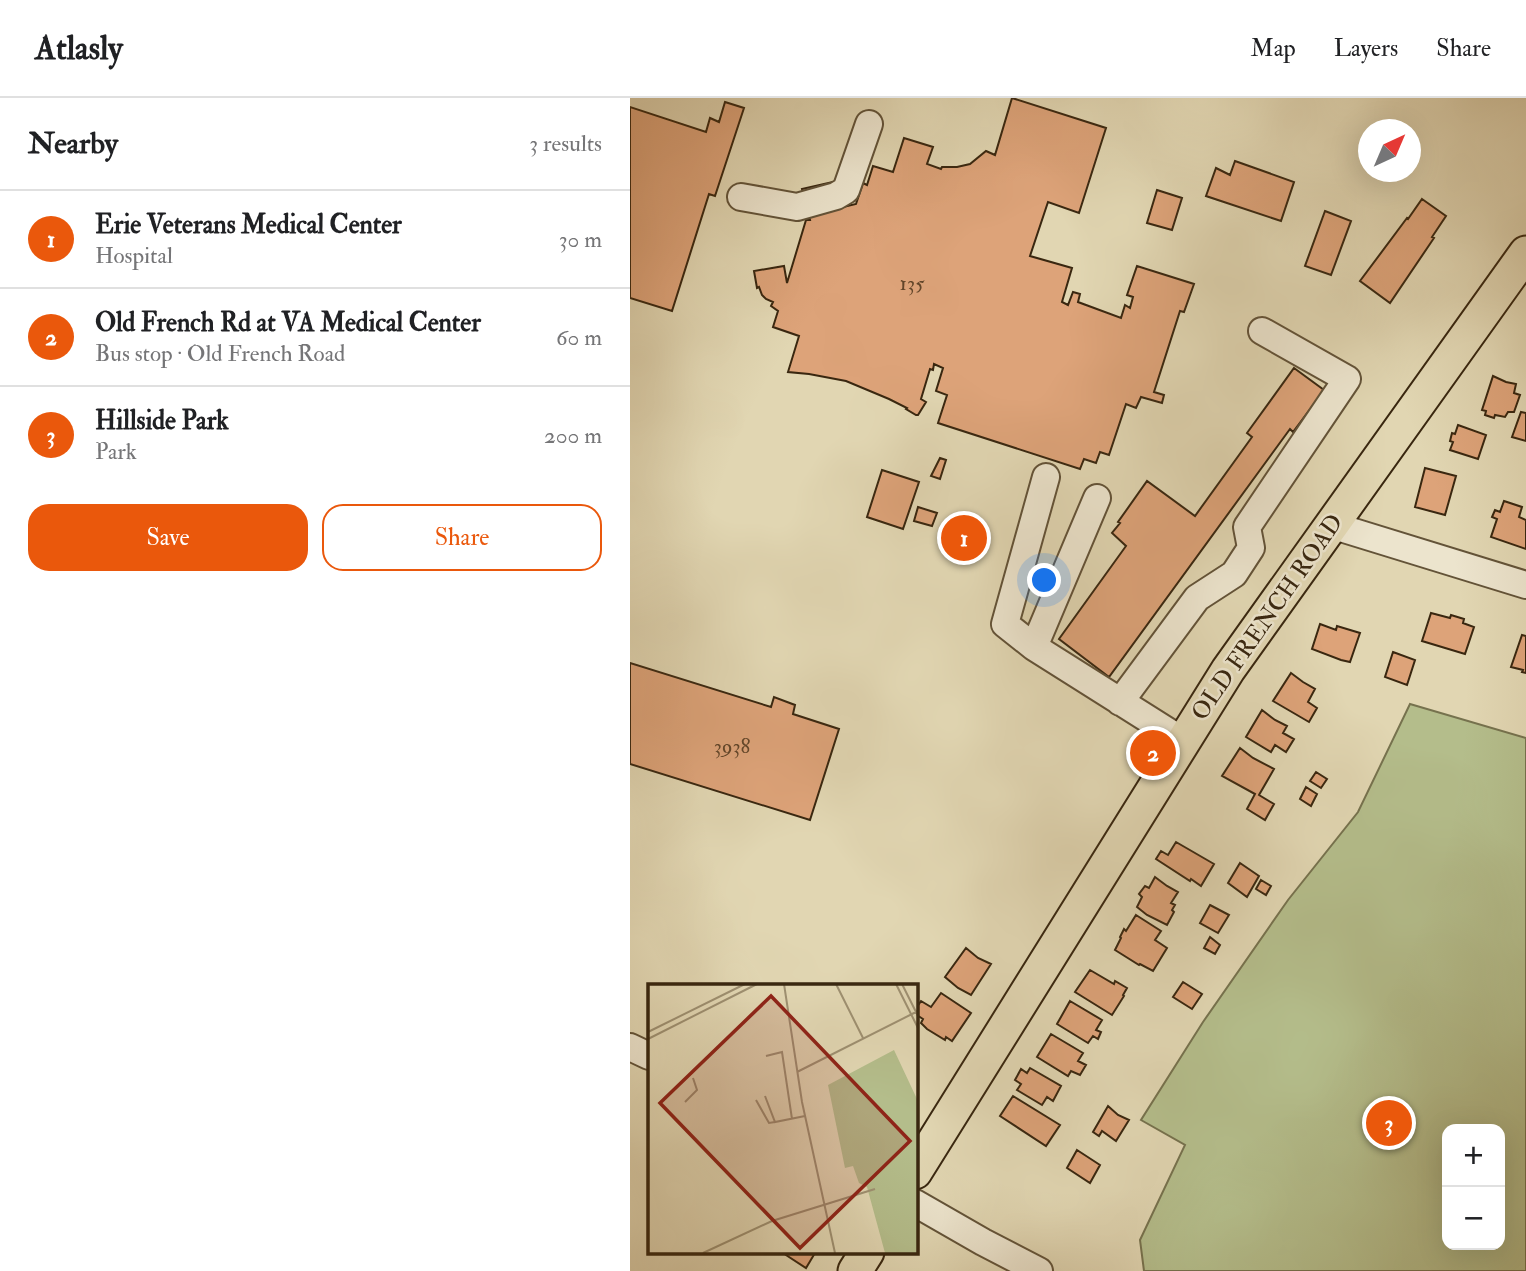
<!DOCTYPE html>
<meta charset="utf-8">
<style>
:root{--surface:#fff;--page:#f2f2f2;--text:#202124;--muted:#757577;--line:#e0e0e0;--accent:#ea580c}
body{margin:0;font-family:"IM FELL Double Pica",serif;background:var(--page);color:var(--text)}
.controls{position:absolute;right:21px;bottom:21px;display:grid;overflow:hidden;border-radius:14px;box-shadow:0 7px 28px #0002}
.controls button{width:63px;height:63px;display:grid;place-items:center;padding:0;border:0;border-bottom:2px solid var(--line);background:var(--surface);color:var(--text);font:35px sans-serif}
.compass{position:absolute;left:728px;top:21px;width:63px;height:63px;border-radius:50%;background:var(--surface);box-shadow:0 7px 28px #0002;rotate:44deg}
.you{position:absolute;left:415px;top:483px;width:24px;height:24px;margin:-18px;border:5px solid #fff;border-radius:50%;background:#1a73e8;box-shadow:0 0 0 10px #1a73e833}
.badge{display:grid;place-items:center;width:46px;height:46px;border-radius:50%;background:var(--accent);color:#fff;font-size:23px;font-weight:700}
.pin{position:absolute;translate:-50% -50%;border:4px solid #fff;box-shadow:0 2px 7px #0006}
.list{margin:0;padding:0;list-style:none}
h2{display:flex;justify-content:space-between;align-items:center;height:91px;margin:0;padding:0 28px;font-size:30px}
h2 small{font-size:23px;font-weight:400;color:var(--muted)}
.list li{display:grid;grid-template-columns:46px 1fr auto;gap:21px;align-items:center;box-sizing:border-box;height:98px;padding:0 28px;border-top:2px solid var(--line)}
.list b{display:block;font-size:26px;white-space:nowrap}
.list p{margin:0;font-size:23px;white-space:nowrap;color:var(--muted)}
.list em{font-size:23px;font-style:normal;color:var(--muted)}
.actions{display:flex;gap:14px;padding:21px 28px}
.actions a{flex:1;padding:16px 0;border:2px solid var(--accent);border-radius:21px;text-align:center;font-size:24px;color:var(--accent)}
.actions .main{background:var(--accent);color:#fff}
.map{position:relative;flex:none;width:896px;height:1173px;overflow:hidden}
header{display:flex;align-items:center;gap:42px;box-sizing:border-box;height:98px;padding:0 35px;background:var(--surface);border-bottom:2px solid var(--line)}
header strong{font-size:33px}
nav{display:flex;gap:38px;margin-inline-start:auto;font-size:24px}
main{display:flex}
aside{flex:1;background:var(--surface)}
.map>svg:first-child{display:block}
.green{fill:#b4bd8b;stroke:#76724e;stroke-width:2;fill-rule:evenodd}
.building{fill:#dda379;stroke:#392710;stroke-width:2}
.lines{fill:none;stroke-linecap:round;stroke-linejoin:round}
.minor-casing{stroke:#635338;stroke-width:30}
.major-casing{stroke:#392710;stroke-width:37}
.minor{stroke:#ece4cd;stroke-width:26}
.major{stroke:#e1d6b2;stroke-width:33}
.labels{text-anchor:middle;stroke-width:5;stroke-linejoin:round;paint-order:stroke}
.number-label{font-size:21px;fill:#62462a}
.street-label{font-size:24px;fill:#392710;stroke:#ece4cd}
.inset-road{fill:none;stroke:#9e9071;stroke-width:2}
.view{fill:#8f2418;fill-opacity:0.15;stroke:#8f2418;stroke-width:3.5}
.inset-edge{fill:none;stroke:#392710;stroke-width:3.5}
</style>
<header>
<strong>Atlasly</strong>
<nav><a>Map</a><a>Layers</a><a>Share</a></nav>
</header>
<main>
<aside>
<h2>Nearby<small>3 results</small></h2>
<ul class="list">
<li><span class="badge">1</span><div><b>Erie Veterans Medical Center</b><p>Hospital</p></div><em>30 m</em></li>
<li><span class="badge">2</span><div><b>Old French Rd at VA Medical Center</b><p>Bus stop · Old French Road</p></div><em>60 m</em></li>
<li><span class="badge">3</span><div><b>Hillside Park</b><p>Park</p></div><em>200 m</em></li>
</ul>
<div class="actions"><a class="main">Save</a><a>Share</a></div>
</aside>
<div class="map">
<svg width="896" height="1173" viewBox="0 0 896 1173">
<rect width="100%" height="100%" fill="#e1d6b2"/>
<filter id="stains"><feTurbulence type="fractalNoise" baseFrequency=".00286" numOctaves="4"/><feColorMatrix values="0 0 0 0 .2 0 0 0 0 .09 0 0 0 0 .02 0 0 0 .5 -.17"/></filter>
<radialGradient id="worn" r=".72"><stop offset=".6" stop-color="#630" stop-opacity="0"/><stop offset="1" stop-color="#630" stop-opacity=".3"/></radialGradient>
<path class="green" d="M780,606L896,640V1173H514L510,1142L555,1047L511,1022L573,924L658,802L728,714ZM817,1031H870V1147H817Z"/>
<path class="building" d="M382,0L476,30L449,115L418,104L400,158L442,170L432,204L438,207L443,194L450,196L448,204L491,220L495,207L500,210L503,199L497,197L507,168L564,186L554,214L550,213L524,294L534,297L532,305L511,299L506,310L496,306L479,357L470,354L466,365L454,361L450,371L308,325L317,297L306,293L313,270L304,266L303,272L300,271L291,301L296,304L288,317H286L276,311L277,310L259,301L216,283L179,276L158,274L169,238L143,229L148,213L141,208L143,204L136,201L132,197L129,189L127,190L124,173L154,168L157,185L176,122H180L172,91L203,84L209,110L226,106L233,85L237,87L243,68L263,74L274,40L303,49L297,66L311,71L312,69H327L340,66L356,53L365,57Z
M95,4L114,10L85,98L79,96L42,213L0,200V9L76,34L80,20L89,24Z
M605,63L664,84L651,123L576,98L586,70L600,77Z
M527,92L552,100L542,132L517,125Z
M792,101L816,118L802,139L804,140L760,205L730,183L777,120L778,121Z
M695,113L721,123L701,177L675,168Z
M664,270L694,292L687,303L692,306L681,311V310L663,334L660,331L479,579L429,541L496,448L482,435L490,425L488,424L517,383L565,418L622,339L617,335Z
M863,278L876,284L886,286L884,295L890,297L884,314H878L875,319L865,317L864,320L855,317L856,313L852,312Z
M891,314L896,315V343L882,339Z
M828,327L856,337L848,361L820,352L823,344L820,343L822,335L825,336Z
M310,360L316,362L310,381L301,378Z
M795,370L826,378L815,417L785,409Z
M252,372L289,384L273,431L237,419Z
M874,403L892,409L889,419L896,422V451L861,439L867,421L862,419L865,412L870,414Z
M288,409L307,415L302,428L284,423Z
M801,515L820,520L821,517L834,521L833,525L844,529L835,556L792,543Z
M690,526L706,532L707,528L730,535L720,564L711,562L682,551Z
M892,537L896,538V575L892,574L893,572L881,569Z
M763,554L785,562L777,587L755,579Z
M0,565L141,609L144,599L165,607L163,616L209,631L180,722L0,666Z
M661,575L673,584L685,591L678,604L687,610L679,624L643,603Z
M632,612L645,622L657,628L653,635L664,641L656,654L645,647L641,654L616,639Z
M610,650L623,660L644,671L629,697L644,706L635,722L617,711L625,696L592,678Z
M686,674L697,681L691,690L680,683Z
M676,689L687,696L681,708L670,701Z
M546,744L584,766L571,788L561,781L560,783L526,761L531,753L538,757Z
M610,765L629,778L617,799L598,785Z
M525,779L537,788L548,794L541,805L545,807L542,812L544,814L537,827L517,817L507,809L512,799L509,796L515,788L519,790Z
M631,782L641,788L636,797L626,791Z
M580,807L599,817L588,835L570,825Z
M506,817L531,833L525,842L537,850L523,873L510,866L509,867L485,852L491,840L490,839L494,831L496,833Z
M580,839L590,847L585,856L574,850Z
M336,850L348,860L361,866L341,897L328,890L315,879Z
M460,872L484,886L485,883L497,890L493,897L494,898L482,917L445,894Z
M553,884L572,896L562,911L543,899Z
M311,895L341,915L322,943L316,939L315,942L297,931L291,925L293,921L285,916V912L291,903L301,909Z
M440,903L472,922L466,932L471,934L468,941L463,938L458,945L427,926Z
M421,936L453,955L448,963L456,967L450,977L441,973L438,978L407,959Z
M400,970L431,988L423,1003L417,999L412,1007L387,992L391,986L385,982L391,971L397,975Z
M383,998L430,1027L416,1048L370,1018Z
M478,1008L488,1017L499,1022L486,1043L472,1033L469,1038L463,1034Z
M447,1052L470,1067L460,1085L437,1070Z
M158,1154H183L185,1155L176,1170L156,1157Z"/>
<g class="lines">
<defs>
<path id="minor" d="M111,99L167,109L206,98L216,92L239,26
M467,400L404,549L553,643
M701,427L896,487
M404,549L375,526L416,379
M490,604L567,500L604,476L621,450L617,429L717,281L632,233
M0,949L19,958
M285,1105L353,1144L409,1173"/>
<path id="major" d="M285,1074L598,572L896,155
M225,1173L237,1154"/>
</defs>
<use href="#minor" class="minor-casing"/>
<use href="#major" class="major-casing"/>
<use href="#minor" class="minor"/>
<use href="#major" class="major"/>
</g>
<g class="labels">
<g class="number-label">
<text x="282" y="192">135</text>
<text x="102" y="655">3938</text>
</g>
<g class="street-label">
<text transform="translate(637 519) rotate(-55)" y="8">OLD FRENCH ROAD</text>
</g>
</g>
<g transform="translate(18 886)">
<rect width="270" height="270" fill="#e1d6b2"/>
<path d="M246,66L269,115V269H237L219,203L211,199L205,182L197,184L180,101Z" fill="#b4bd8b"/>
<path class="inset-road" d="M136,0L154,118L187,269M188,0L215,54M248,0L270,44M254,0L270,32M0,48L97,0M0,55L109,0M118,72L134,68L144,135M149,88L270,27M117,112L127,138L157,132M108,116L121,139L127,138M37,118L49,106L45,94M55,269L124,237L227,205"/>
<path class="view" d="M123,12L262,157L152,264L12,119Z"/>
<rect width="270" height="270" class="inset-edge"/>
</g>
<rect width="100%" height="100%" filter="url(#stains)"/>
<rect width="100%" height="100%" fill="url(#worn)"/>
</svg>
<div class="controls">
<button>+</button>
<button>−</button>
</div>
<svg class="compass" viewBox="-18 -18 36 36"><path d="M0-13l5 13h-10z" fill="#e53935"/><path d="M0 13l5-13h-10z" fill="#757577"/></svg>
<div class="you"></div>
<div class="pin badge" style="left:334px;top:440px">1</div>
<div class="pin badge" style="left:523px;top:655px">2</div>
<div class="pin badge" style="left:759px;top:1025px">3</div>
</div>
</main>
